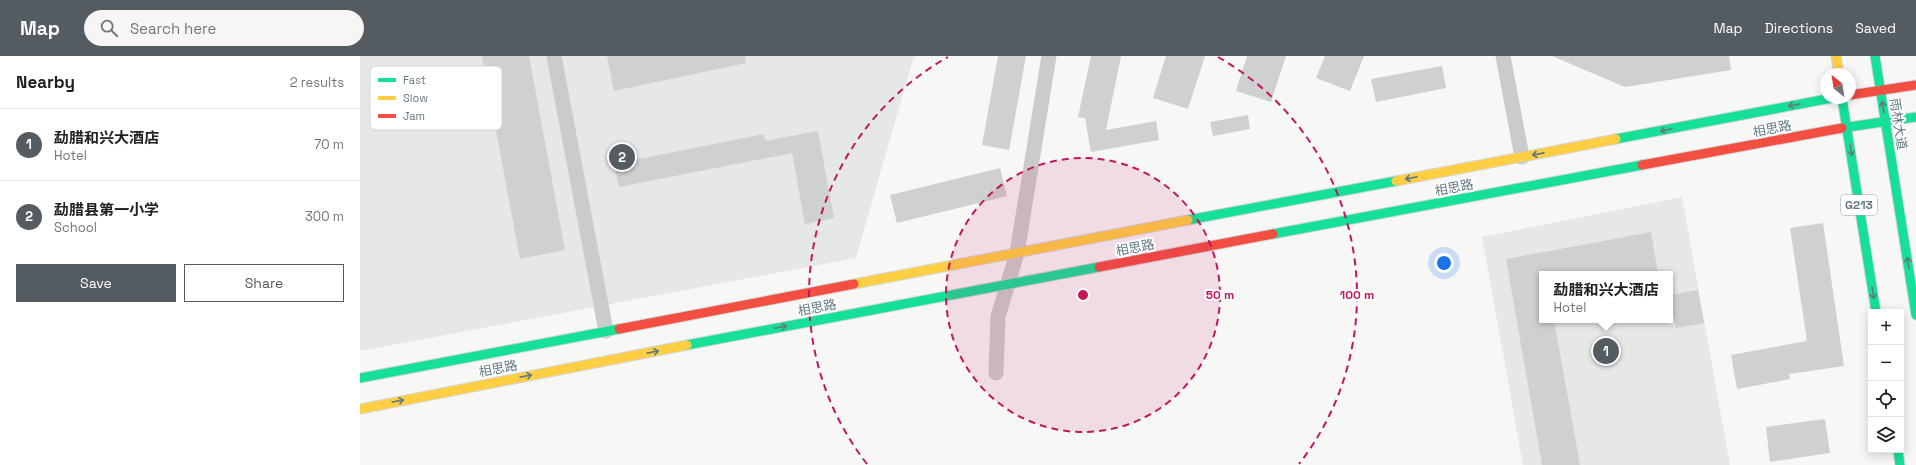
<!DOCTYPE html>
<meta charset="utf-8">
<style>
:root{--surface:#fff;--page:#f6f6f6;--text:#202124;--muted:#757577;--line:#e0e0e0;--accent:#555c61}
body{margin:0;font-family:"Space Grotesk","Noto Sans SC",sans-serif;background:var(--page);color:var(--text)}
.controls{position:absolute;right:12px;bottom:12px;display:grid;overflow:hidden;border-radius:0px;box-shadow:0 2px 10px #0003}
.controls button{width:36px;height:36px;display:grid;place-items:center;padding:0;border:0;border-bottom:1px solid var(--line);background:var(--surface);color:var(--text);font:20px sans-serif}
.compass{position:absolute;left:1460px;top:12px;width:36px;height:36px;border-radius:50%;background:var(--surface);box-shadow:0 2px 10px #0003;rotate:330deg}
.you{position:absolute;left:1084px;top:207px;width:14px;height:14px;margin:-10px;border:3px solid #fff;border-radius:50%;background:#1a73e8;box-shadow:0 0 0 6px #1a73e833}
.badge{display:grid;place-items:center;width:26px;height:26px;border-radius:50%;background:var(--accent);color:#fff;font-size:13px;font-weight:700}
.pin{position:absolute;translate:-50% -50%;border:2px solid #fff;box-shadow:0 1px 4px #0006}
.popup{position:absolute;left:1179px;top:215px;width:134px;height:52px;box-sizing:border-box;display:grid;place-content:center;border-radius:0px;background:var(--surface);filter:drop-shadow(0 1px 3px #0005);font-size:13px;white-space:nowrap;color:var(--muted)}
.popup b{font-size:15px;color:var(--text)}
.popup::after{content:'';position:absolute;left:50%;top:100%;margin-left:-8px;border:8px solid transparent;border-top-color:var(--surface)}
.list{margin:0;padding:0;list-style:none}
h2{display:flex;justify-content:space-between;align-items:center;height:52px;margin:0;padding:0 16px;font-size:17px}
h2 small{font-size:13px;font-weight:400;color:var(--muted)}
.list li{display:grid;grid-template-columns:26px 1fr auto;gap:12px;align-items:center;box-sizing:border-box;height:72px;padding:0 16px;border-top:1px solid var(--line)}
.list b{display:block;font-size:15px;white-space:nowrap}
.list p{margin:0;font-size:13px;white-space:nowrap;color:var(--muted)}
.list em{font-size:13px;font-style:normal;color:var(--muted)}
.actions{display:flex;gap:8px;padding:12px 16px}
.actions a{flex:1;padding:9px 0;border:1px solid var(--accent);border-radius:0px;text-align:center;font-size:14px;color:var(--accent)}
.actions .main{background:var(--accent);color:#fff}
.icon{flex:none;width:22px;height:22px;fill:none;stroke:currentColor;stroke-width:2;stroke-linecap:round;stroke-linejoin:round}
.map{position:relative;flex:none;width:1556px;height:409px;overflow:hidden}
header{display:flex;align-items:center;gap:24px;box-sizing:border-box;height:56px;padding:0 20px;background:var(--accent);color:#fff}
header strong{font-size:19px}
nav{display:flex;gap:22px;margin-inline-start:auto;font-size:14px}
.search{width:280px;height:36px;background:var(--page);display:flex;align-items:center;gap:10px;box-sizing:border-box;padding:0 14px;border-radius:22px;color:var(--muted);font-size:15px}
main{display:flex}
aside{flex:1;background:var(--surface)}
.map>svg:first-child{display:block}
.built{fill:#e6e8e7;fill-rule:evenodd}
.building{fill:#ced0d1}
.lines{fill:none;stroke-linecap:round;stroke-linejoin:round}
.fast-casing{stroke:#d4d5d6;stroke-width:11}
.slow-casing{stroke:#d4d5d6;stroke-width:11}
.jam-casing{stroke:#d4d5d6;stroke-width:11}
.street{stroke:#cacccc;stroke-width:15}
.fast{stroke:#16e098;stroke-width:9}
.slow{stroke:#ffcf43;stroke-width:9}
.jam{stroke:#f24e42;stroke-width:9}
.oneway{stroke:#627882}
.ring{fill:none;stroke:#c2185b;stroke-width:2;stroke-dasharray:7 5}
.labels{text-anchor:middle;stroke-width:4;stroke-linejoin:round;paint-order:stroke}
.shield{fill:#fff;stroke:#91a0a8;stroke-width:1}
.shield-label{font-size:12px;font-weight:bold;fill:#627882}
.street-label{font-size:13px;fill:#627882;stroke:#fff}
.key{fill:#fff;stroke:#d0d6da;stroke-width:1}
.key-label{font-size:11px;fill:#627882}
.centre{fill:#c2185b;stroke:#fff;stroke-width:2}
.ring-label{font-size:12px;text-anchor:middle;font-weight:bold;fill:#c2185b;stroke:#fff;stroke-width:4;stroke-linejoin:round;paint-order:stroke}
</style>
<header>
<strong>Map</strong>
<div class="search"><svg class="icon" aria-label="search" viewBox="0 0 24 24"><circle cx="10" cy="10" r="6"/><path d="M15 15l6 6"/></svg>Search here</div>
<nav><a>Map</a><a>Directions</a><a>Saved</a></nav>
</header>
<main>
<aside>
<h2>Nearby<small>2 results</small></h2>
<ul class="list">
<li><span class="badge">1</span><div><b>勐腊和兴大酒店</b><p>Hotel</p></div><em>70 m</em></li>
<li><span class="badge">2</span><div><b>勐腊县第一小学</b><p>School</p></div><em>300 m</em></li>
</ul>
<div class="actions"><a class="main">Save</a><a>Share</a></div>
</aside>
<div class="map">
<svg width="1556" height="409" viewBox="0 0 1556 409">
<rect width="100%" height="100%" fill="#f7f7f6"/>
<path class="built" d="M0,0H554L496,202L0,295Z
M1322,141L1370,409H1163L1122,181ZM1182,218H1310V264H1182Z"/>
<path class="building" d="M122,0H169L205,194L160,203Z
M247,0H385L386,7L254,35Z
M638,0H666L649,94L622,89Z
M731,0H761L746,74L796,65L799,84L731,96L725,62L718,61Z
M806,0H845L828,53L793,42Z
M887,0H926L911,46L876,35Z
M965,0H1004L990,35L956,22Z
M1192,0H1369L1371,14L1265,31Z
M1082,10L1086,32L1016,46L1011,23Z
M888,59L890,73L853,80L850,66Z
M458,75L474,162L445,168L432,97L259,131L254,108L404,78L405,85Z
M640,112L647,140L537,167L530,139Z
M1463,167L1484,310L1429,318L1430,323L1377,333L1371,299L1447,285L1430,172Z
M1291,176L1298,218H1182V264H1194L1220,409H1182L1146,203Z
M1338,234L1344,267L1316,272L1310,239Z
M1465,363L1470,397L1410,406L1406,371Z"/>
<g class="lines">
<defs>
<path id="fast" d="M1515,0L1556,259
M1482,42L1516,256
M1482,72L1556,61
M1256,83L1472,42
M828,164L1036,125
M913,178L1282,109
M327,289L739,211
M0,322L259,273
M1538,394L1540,409"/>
<path id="slow" d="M1476,0L1479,18
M1036,125L1256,83
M494,228L828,164
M0,353L327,289"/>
<path id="jam" d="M1490,39L1556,29
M1282,109L1482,72
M739,211L913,178
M259,273L494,228"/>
</defs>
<use href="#fast" class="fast-casing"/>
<use href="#slow" class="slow-casing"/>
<use href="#jam" class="jam-casing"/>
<path class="street" d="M194,0L246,275
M1143,0L1162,101
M636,317L638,261L657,197L689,0"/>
<use href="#fast" class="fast"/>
<use href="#slow" class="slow"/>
<use href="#jam" class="jam"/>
</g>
<defs><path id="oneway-shaft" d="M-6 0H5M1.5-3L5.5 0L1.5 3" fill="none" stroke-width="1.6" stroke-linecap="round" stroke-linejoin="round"/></defs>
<g class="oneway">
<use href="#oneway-shaft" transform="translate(1434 49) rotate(169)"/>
<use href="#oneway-shaft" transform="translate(1523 51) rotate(-99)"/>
<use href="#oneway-shaft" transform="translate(1306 74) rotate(169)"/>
<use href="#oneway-shaft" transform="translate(1491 94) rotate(81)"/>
<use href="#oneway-shaft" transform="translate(1178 98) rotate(169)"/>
<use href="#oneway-shaft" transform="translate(1051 122) rotate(169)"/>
<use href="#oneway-shaft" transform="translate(1548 207) rotate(-99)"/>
<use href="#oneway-shaft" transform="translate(1513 237) rotate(81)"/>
<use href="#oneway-shaft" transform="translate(421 271) rotate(-11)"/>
<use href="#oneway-shaft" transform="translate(293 296) rotate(-11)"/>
<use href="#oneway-shaft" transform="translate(166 320) rotate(-11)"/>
<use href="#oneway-shaft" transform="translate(38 345) rotate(-11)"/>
</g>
<circle cx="723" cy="239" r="137" fill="#c2185b" fill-opacity=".12"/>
<g class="ring">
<circle cx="723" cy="239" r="137"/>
<path d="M507 408A274 274 0 0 1 588 1M858 1A274 274 0 0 1 939 408"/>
</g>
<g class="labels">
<rect class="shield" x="1481" y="139" width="36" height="20" rx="3"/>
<g class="shield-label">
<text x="1499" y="153">G213</text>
</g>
<g class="street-label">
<text transform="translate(1539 68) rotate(81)" y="5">雨林大道</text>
<text transform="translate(1412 72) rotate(-11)" y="5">相思路</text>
<text transform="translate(1094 131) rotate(-11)" y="5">相思路</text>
<text transform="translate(775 191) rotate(-11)" y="5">相思路</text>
<text transform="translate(457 251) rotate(-11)" y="5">相思路</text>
<text transform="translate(138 312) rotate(-11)" y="5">相思路</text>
</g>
</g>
<rect x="10" y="10" width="132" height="64" rx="6" class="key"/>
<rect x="18" y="22" width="18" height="4" fill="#16e098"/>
<rect x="18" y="40" width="18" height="4" fill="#ffcf43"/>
<rect x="18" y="58" width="18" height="4" fill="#f24e42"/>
<g class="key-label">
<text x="43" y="28">Fast</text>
<text x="43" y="46">Slow</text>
<text x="43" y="64">Jam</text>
</g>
<circle cx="723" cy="239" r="6" class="centre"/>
<g class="ring-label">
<text x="860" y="243">50 m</text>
<text x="997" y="243">100 m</text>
</g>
</svg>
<div class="controls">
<button>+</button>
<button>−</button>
<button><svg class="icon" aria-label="locate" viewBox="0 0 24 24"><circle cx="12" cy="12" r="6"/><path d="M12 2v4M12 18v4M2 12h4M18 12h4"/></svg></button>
<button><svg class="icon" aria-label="layers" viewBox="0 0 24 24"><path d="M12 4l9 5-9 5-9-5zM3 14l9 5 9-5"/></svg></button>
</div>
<svg class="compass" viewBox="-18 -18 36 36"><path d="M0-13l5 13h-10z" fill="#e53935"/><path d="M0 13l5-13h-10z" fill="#757577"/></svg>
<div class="you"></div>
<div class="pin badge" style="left:1246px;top:295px">1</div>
<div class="popup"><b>勐腊和兴大酒店</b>Hotel</div>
<div class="pin badge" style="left:262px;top:101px">2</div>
</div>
</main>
